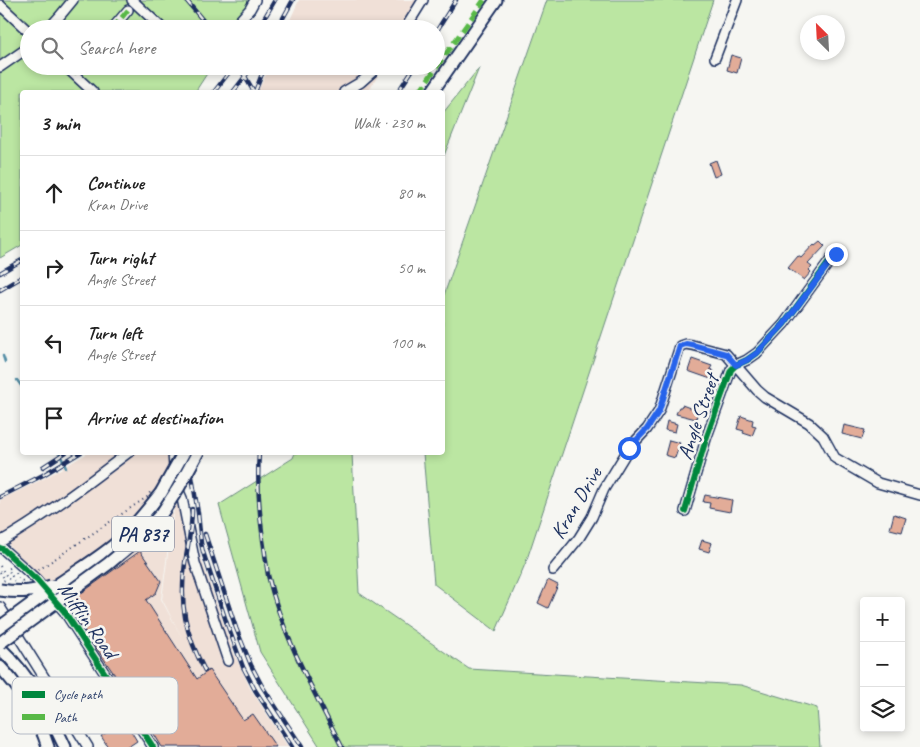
<!DOCTYPE html>
<meta charset="utf-8">
<style>
:root{--surface:#fff;--page:#f2f2f2;--text:#222;--muted:#767676;--line:#e0e0e0}
body{margin:0;font-family:Caveat,sans-serif;background:var(--page);color:var(--text)}
.controls{position:absolute;right:15px;bottom:15px;display:grid;overflow:hidden;border-radius:5px;box-shadow:0 2px 8px #0003}
.controls button{width:45px;height:45px;display:grid;place-items:center;padding:0;border:0;border-bottom:1px solid var(--line);background:var(--surface);color:var(--text);font:25px sans-serif}
.compass{position:absolute;left:800px;top:15px;width:45px;height:45px;border-radius:50%;background:var(--surface);box-shadow:0 2px 8px #0003;rotate:336deg}
.stop{position:absolute;width:15px;height:15px;margin:-11px;border:4px solid #2563eb;border-radius:50%;background:#fff}
.stop.end{background:#2563eb;border-color:#fff;box-shadow:0 1px 5px #0008}
.list{margin:0;padding:0;list-style:none}
h2{display:flex;justify-content:space-between;align-items:center;height:65px;margin:0;padding:0 20px;font-size:21px}
h2 small{font-size:16px;font-weight:400;color:var(--muted)}
.list li{display:grid;grid-template-columns:32px 1fr auto;gap:15px;align-items:center;box-sizing:border-box;height:75px;padding:0 20px;border-top:1px solid var(--line)}
.list b{display:block;font-size:19px;white-space:nowrap}
.list p{margin:0;font-size:16px;white-space:nowrap;color:var(--muted)}
.list em{font-size:16px;font-style:normal;color:var(--muted)}
.icon{flex:none;width:28px;height:28px;fill:none;stroke:currentColor;stroke-width:2;stroke-linecap:round;stroke-linejoin:round}
.map{position:relative;flex:none;width:920px;height:747px;overflow:hidden}
.search{position:absolute;background:var(--surface);box-shadow:0 2px 8px #0003;left:20px;top:20px;width:425px;height:55px;display:flex;align-items:center;gap:12px;box-sizing:border-box;padding:0 18px;border-radius:28px;color:var(--muted);font-size:19px}
.panel{position:absolute;background:var(--surface);box-shadow:0 2px 8px #0003;left:20px;top:90px;width:425px;height:365px;border-radius:5px}
.map>svg:first-child{display:block}
.built{fill:#f0e0d7}
.green{fill:#bbe6a2;stroke:#6b8a80}
.lines{fill:none;stroke-linecap:round;stroke-linejoin:round}
.stream{stroke:#568fa7;stroke-width:2.5}
.building{fill:#e2ac98;stroke:#1b2f5e}
.minor-casing{stroke:#1b2f5e;stroke-width:12}
.major-casing{stroke:#1b2f5e;stroke-width:15}
.path{stroke:#1b2f5e;stroke-width:2;stroke-dasharray:1 4;stroke-linecap:butt}
.minor{stroke:#f6f6f2;stroke-width:9}
.major{stroke:#f6f6f2;stroke-width:11}
.rail-casing{stroke:#1b2f5e;stroke-width:4.5}
.rail{stroke:#f6f6f2;stroke-width:2.5;stroke-dasharray:8;stroke-linecap:butt}
.major-bridge-casing{stroke:#1b2f5e;stroke-width:15;stroke-linecap:butt}
.path-bridge{stroke:#1b2f5e;stroke-width:2;stroke-dasharray:1 4;stroke-linecap:butt}
.major-bridge{stroke:#f6f6f2;stroke-width:11}
.quiet{stroke:#58b947;stroke-width:5;stroke-dasharray:10 5;stroke-linecap:butt}
.cycleway-casing{stroke:#f6f6f2;stroke-width:9}
.cycleway{stroke:#00873e;stroke-width:6}
.route{stroke:#2563eb;stroke-width:6}
.labels{text-anchor:middle;stroke-width:5;stroke-linejoin:round;paint-order:stroke}
.shield{fill:#f6f6f2;stroke:#5d6b8a;stroke-width:1}
.shield-label{font-size:20px;font-weight:bold;fill:#1b2f5e}
.street-label{font-size:21px;fill:#1b2f5e;stroke:#f6f6f2}
.key{fill:#f6f6f2;stroke:#b4bac6;stroke-width:1}
.key-label{font-size:14px;fill:#1b2f5e}
</style>
<div class="map">
<svg width="920" height="747" viewBox="0 0 920 747">
<rect width="100%" height="100%" fill="#f6f6f2"/>
<filter id="ink" filterUnits="userSpaceOnUse"><feTurbulence type="fractalNoise" baseFrequency=".02" numOctaves="2"/><feDisplacementMap in="SourceGraphic" scale="10" xChannelSelector="R" yChannelSelector="G"/><feConvolveMatrix kernelMatrix="1 2 1 2 8 2 1 2 1" color-interpolation-filters="sRGB"/></filter>
<g filter="url(#ink)">
<path class="built" d="M299,0H426L408,29H286Z
M270,66H384L368,92H260L258,91Z
M88,453H174L172,517L161,599L183,640L162,599L174,508L181,500L233,651L250,688L288,747H159L62,607L43,581L6,542L0,533V500L45,478Z"/>
<path class="green" d="M0,0H260L239,29H29V66H212L195,92H22V245L0,258Z
M547,0H713L526,562L496,631L434,584L423,453L442,452L443,298Z
M479,68L443,158V113Z
M295,453H352L359,593L469,669L741,685L817,708L820,747H320L260,652L219,505L293,458Z"/>
<g class="lines">
<path class="stream" d="M3,356L5,362
M17,380L22,387
M59,452L66,468"/>
</g>
<path class="building" d="M731,55L741,58L737,73L727,70Z
M716,160L721,174L714,177L709,163Z
M820,241L825,246L808,264L812,267L809,270L811,272L804,280L788,268L798,256L801,258L814,244L815,245Z
M692,359L712,366L710,369L714,371L711,379L688,371Z
M682,405L698,411L696,419L676,414L679,407H681Z
M741,416L753,420L752,425L756,426L752,436L743,433L744,431L737,429Z
M667,421L677,424L675,432L665,430Z
M844,425L865,430L862,439L842,434Z
M669,440L680,443L675,458L665,455Z
M705,495L732,500L730,512L709,508L710,503L703,502Z
M894,514L906,518L902,532L890,529Z
M702,540L712,543L709,552L699,549Z
M140,551L161,581L156,593L146,600L197,679L209,670L243,720L253,714L276,747H162L143,716L66,604Z
M548,580L558,585L548,608L538,603Z
M125,721L137,741L128,747H108L101,736Z"/>
<g class="lines">
<defs>
<path id="minor" d="M132,0L163,29
M0,5L29,32
M48,29L59,17L73,0
M112,29L128,10
M232,29L250,9L255,0
M405,29L423,0
M715,58L737,0
M65,66L93,92
M204,66L205,67L206,66
M0,67L29,47
M344,92L361,82L379,66
M173,452L174,469
M176,484L182,498L195,563L228,661
M162,499L175,482
M685,511L706,439L731,370L736,365L747,360L757,353L784,324L835,254
M0,542C45,516 87,484 129,452
M0,548L3,549L36,579L64,611L153,747
M553,570L579,538L592,517L604,489L629,448L647,429L659,411L680,346L686,344L692,345L726,354L757,390L765,397L809,423L823,436L835,458L878,483L920,495
M74,583L98,563
M0,607L88,747"/>
<path id="major" d="M432,92L496,0
M60,583C80,569 102,556 120,540C135,526 148,509 161,493
M0,648C30,676 48,711 65,747
M0,667C22,690 38,716 48,747"/>
</defs>
<use href="#minor" class="minor-casing"/>
<use href="#major" class="major-casing"/>
<path class="path" d="M0,566L9,580
M10,568L8,569L15,582
M0,572L5,580L3,581
M16,573L21,582"/>
<use href="#minor" class="minor"/>
<use href="#major" class="major"/>
<defs>
<path id="rail" d="M186,0L210,29
M258,29L275,0
M277,29L293,0
M436,32L456,0
M243,73L254,92
M214,92L234,66
M233,92L253,66
M255,92L265,66
M398,92L415,66
M0,273L22,260
M0,290L22,277
M188,452L198,513L201,543L203,552L227,624L243,667L255,690L292,747
M259,452C257,482 259,511 263,540C265,552 266,563 268,575C282,635 314,692 342,747
M43,467L66,452
M0,497L43,475L81,452
M192,509C192,527 188,545 185,563C179,605 185,633 205,671
M205,534L236,628L251,665L262,686L302,747"/>
</defs>
<use href="#rail" class="rail-casing"/>
<use href="#rail" class="rail"/>
<defs>
<path id="major-bridge" d="M161,493L184,452
M0,590C20,593 32,592 51,586
M0,627L60,583
M0,643L108,564L138,539L162,513L179,487L198,452"/>
</defs>
<use href="#major-bridge" class="major-bridge-casing"/>
<path class="path-bridge" d="M22,581L147,497L151,491"/>
<use href="#major-bridge" class="major-bridge"/>
<path class="quiet" d="M112,29L128,10
M73,74L79,66
M419,92L484,0"/>
<defs>
<path id="cycleway" d="M685,511L706,439L731,370L736,365L747,360L757,353L784,324L835,254
M0,548L3,549L36,579L64,611L153,747"/>
</defs>
<use href="#cycleway" class="cycleway-casing"/>
<use href="#cycleway" class="cycleway"/>
</g>
</g>
<g class="lines" filter="url(#ink)">
<path class="route" d="M629,448L647,429L659,411L680,346L686,344L692,345L726,354L736,365L747,360L757,353L784,324L836,254"/>
</g>
<g class="labels">
<rect class="shield" x="112" y="516.5" width="62" height="35" rx="4"/>
<g class="shield-label">
<text x="143" y="541">PA 837</text>
</g>
<g class="street-label">
<text transform="translate(698 417) rotate(-71)" y="7">Angle Street</text>
<text transform="translate(576 503) rotate(-59)" y="7">Kran Drive</text>
<text transform="translate(88 620) rotate(55)" y="7">Mifflin Road</text>
</g>
</g>
<rect x="12" y="677" width="166" height="57" rx="8" class="key"/>
<rect x="22" y="691" width="23" height="7" fill="#00873e"/>
<rect x="22" y="714" width="23" height="6" fill="#58b947"/>
<g class="key-label">
<text x="54" y="699">Cycle path</text>
<text x="54" y="722">Path</text>
</g>
</svg>
<div class="controls">
<button>+</button>
<button>−</button>
<button><svg class="icon" aria-label="layers" viewBox="0 0 24 24"><path d="M12 4l9 5-9 5-9-5zM3 14l9 5 9-5"/></svg></button>
</div>
<svg class="compass" viewBox="-18 -18 36 36"><path d="M0-13l5 13h-10z" fill="#e53935"/><path d="M0 13l5-13h-10z" fill="#767676"/></svg>
<div class="stop" style="left:629px;top:448px"></div>
<div class="stop end" style="left:836px;top:254px"></div>
<div class="search"><svg class="icon" aria-label="search" viewBox="0 0 24 24"><circle cx="10" cy="10" r="6"/><path d="M15 15l6 6"/></svg>Search here</div>
<section class="panel">
<h2>3 min<small>Walk · 230 m</small></h2>
<ul class="list">
<li><svg class="icon" aria-label="ahead" viewBox="0 0 24 24"><path d="M12 20V5M6 11l6-6 6 6"/></svg><div><b>Continue</b><p>Kran Drive</p></div><em>80 m</em></li>
<li><svg class="icon" aria-label="right" viewBox="0 0 24 24"><path d="M7 20v-9h11M14 6l5 5-5 5"/></svg><div><b>Turn right</b><p>Angle Street</p></div><em>50 m</em></li>
<li><svg class="icon" aria-label="left" viewBox="0 0 24 24"><path d="M17 20v-9H6M10 6l-5 5 5 5"/></svg><div><b>Turn left</b><p>Angle Street</p></div><em>100 m</em></li>
<li><svg class="icon" aria-label="arrive" viewBox="0 0 24 24"><path d="M6 21V4h12l-3 4 3 4H6"/></svg><div><b>Arrive at destination</b></div></li>
</ul>
</section>
</div>
